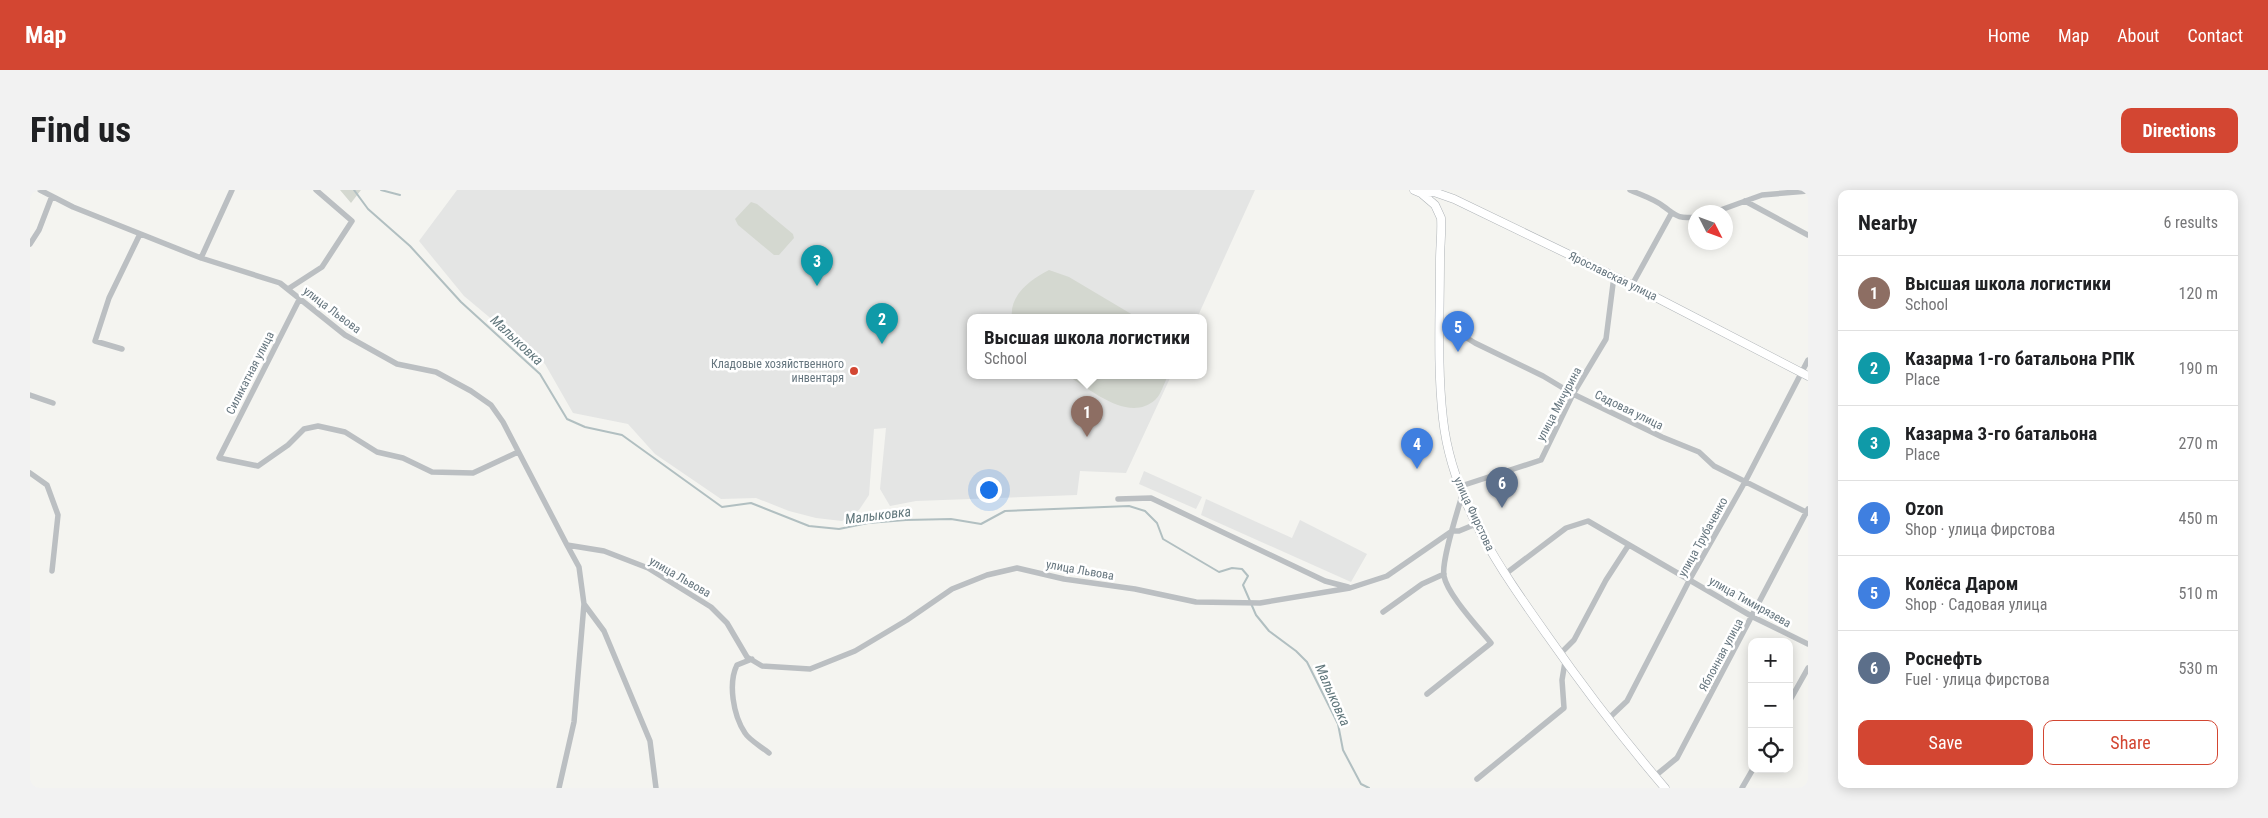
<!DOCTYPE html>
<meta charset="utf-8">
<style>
:root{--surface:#fff;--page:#f2f2f2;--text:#202124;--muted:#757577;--line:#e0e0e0;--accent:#d34632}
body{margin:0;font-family:"Roboto Condensed",sans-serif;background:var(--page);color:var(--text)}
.controls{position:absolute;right:15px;bottom:15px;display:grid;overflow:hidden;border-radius:10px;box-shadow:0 2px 12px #0003}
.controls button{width:45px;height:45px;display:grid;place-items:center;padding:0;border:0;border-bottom:1px solid var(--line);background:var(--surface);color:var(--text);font:25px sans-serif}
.compass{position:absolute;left:1658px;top:15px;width:45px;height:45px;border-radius:50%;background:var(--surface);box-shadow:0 2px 12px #0003;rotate:132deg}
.you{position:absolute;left:958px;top:299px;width:18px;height:18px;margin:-12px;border:4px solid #fff;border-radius:50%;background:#1a73e8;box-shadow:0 0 0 8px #1a73e833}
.badge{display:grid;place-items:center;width:32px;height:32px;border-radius:50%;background:var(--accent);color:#fff;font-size:16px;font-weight:700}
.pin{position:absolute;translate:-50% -41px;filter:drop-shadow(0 1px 2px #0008)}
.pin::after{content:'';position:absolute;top:26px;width:18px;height:15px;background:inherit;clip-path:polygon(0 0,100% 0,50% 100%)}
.popup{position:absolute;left:937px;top:124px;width:240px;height:65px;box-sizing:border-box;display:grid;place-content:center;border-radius:10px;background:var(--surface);filter:drop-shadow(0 1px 4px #0005);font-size:16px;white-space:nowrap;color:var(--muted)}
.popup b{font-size:19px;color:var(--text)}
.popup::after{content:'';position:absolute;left:50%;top:100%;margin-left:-10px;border:10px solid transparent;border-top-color:var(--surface)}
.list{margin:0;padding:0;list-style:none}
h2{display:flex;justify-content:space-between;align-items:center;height:65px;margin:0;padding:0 20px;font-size:21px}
h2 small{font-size:16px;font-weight:400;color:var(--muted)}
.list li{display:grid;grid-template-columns:32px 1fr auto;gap:15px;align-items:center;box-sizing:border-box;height:75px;padding:0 20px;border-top:1px solid var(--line)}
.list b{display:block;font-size:19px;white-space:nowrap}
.list p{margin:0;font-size:16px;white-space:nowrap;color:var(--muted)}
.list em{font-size:16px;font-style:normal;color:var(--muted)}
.actions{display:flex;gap:10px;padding:15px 20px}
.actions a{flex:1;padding:11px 0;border:1px solid var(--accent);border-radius:10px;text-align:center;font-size:18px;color:var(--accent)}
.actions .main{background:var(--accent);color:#fff}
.icon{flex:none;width:28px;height:28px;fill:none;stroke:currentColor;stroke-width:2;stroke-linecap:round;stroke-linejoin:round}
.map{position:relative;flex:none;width:1778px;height:598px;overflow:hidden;border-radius:10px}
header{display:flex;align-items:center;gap:30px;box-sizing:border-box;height:70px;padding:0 25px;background:var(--accent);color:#fff}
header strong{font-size:24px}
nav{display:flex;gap:28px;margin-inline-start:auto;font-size:18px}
.intro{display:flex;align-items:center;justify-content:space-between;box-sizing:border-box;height:120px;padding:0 30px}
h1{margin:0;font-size:35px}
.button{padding:12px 22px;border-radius:10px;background:var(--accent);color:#fff;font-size:18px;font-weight:700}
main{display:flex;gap:30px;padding:0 30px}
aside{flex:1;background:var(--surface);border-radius:10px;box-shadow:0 2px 12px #0003}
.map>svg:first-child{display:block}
.built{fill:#e4e5e4}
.green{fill:#d4d8d0}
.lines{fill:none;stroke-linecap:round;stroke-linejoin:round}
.stream{stroke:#b1bfc1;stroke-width:2}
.secondary-casing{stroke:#aeb3b7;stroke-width:9}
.street{stroke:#bbbfc2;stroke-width:5.5}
.secondary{stroke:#fff;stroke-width:8}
.poi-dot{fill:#d34632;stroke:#fff;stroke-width:2}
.labels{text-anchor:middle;stroke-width:5;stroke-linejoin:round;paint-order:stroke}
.street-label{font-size:12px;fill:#66767f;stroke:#fff}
.poi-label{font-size:12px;fill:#66767f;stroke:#fff;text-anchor:end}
.water-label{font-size:14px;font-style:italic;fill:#61777c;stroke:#fff}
</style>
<header>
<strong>Map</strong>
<nav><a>Home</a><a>Map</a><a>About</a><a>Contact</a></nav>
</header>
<div class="intro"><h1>Find us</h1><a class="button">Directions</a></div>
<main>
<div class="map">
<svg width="1778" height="598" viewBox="0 0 1778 598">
<rect width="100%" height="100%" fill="#f4f4f0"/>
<path class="built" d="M427,0H1225L1167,128H941V186H1141L1096,283L1050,281L1047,305L886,311L860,316L850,299L856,238L844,239L839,305L829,320L812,331L786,328L759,321L726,308L691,309L625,264L598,234L543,223L515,174L434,106L389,51Z
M1114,281L1172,307L1166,319L1109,294Z
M1176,309L1262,348L1270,330L1337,364L1321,392L1171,325Z"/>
<path class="green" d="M310,0H331L321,13Z
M721,12L727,14L763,44L764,48L749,65H744L708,35L705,29Z
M1019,80L1039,87L1108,128H982C979,105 1001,89 1019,80Z
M1038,186H1138C1134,193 1131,205 1125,210C1099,233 1061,200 1038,186Z"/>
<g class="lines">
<path class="stream" d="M324,0L338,19L380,56L431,112L510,184L537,229L555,237L592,245L692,317L721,313L779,336L809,339L838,333L876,330L921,329L951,334L975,321L1099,316L1115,321L1127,333L1133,349L1189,382L1202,378L1212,379L1218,386L1213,395L1226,425L1239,441L1266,461L1277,472L1308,534L1313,560L1331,594L1339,598
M351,0L370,5"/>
<defs>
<path id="secondary" d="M1384,0L1391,3L1404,2L1424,9L1602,95L1778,186
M1391,3L1405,15L1411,28C1412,42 1410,56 1410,70C1410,123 1407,177 1413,229C1422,311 1471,380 1517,445C1554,498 1593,549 1635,598"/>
</defs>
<use href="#secondary" class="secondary-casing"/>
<path class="street" d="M10,0L43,17L171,68L250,93L315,145L367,174L406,182L441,201L461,215L473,232L537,355L574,361L618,378L681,417L697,433L717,467L732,476L780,479L825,461L877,430L922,399L957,385L987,378L1034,389L1105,399L1166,412L1230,413L1320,398L1357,386L1422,341H1429L1446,334
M1600,0C1611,5 1624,9 1633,16C1647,26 1647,29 1666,27
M1715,11L1778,45
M1685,22L1732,5L1778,1
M0,54L9,40L22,6
M171,68L202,0
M1602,95L1641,24
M258,99L292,77L322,31L286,0
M270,108L189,268L228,276L258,255L274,239L288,236L315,242L347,262L373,268L402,282L443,283L488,262
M1410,140L1429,143L1445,153L1513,186L1543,204L1632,247L1669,262L1684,276L1778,323
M92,159L65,151L79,108L110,44
M0,205L23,213
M0,283L17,295L28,325L22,381
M1431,296L1511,270L1543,204L1576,149L1584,86
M1088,309L1121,308L1295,391L1318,397
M1474,385L1536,338L1558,331L1723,427L1778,454
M554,414L574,441L620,551L626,598
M1353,422L1392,394L1414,384
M1530,464L1544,450L1576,390L1598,356
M722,469L707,475C698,493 703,525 715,543C719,550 732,557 739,563
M1397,504L1461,453C1449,438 1417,404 1414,386C1411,371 1428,320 1433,302
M1759,512L1778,478
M1578,529L1597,511L1660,389L1716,290L1778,170
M1625,586L1647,568L1778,319
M1447,589L1534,518L1532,490L1535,472
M529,598L544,532L554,414L549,377L537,355
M1712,598L1723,579"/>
<use href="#secondary" class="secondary"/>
</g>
<circle class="poi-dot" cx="824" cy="181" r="5"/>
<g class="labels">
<g class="street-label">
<text transform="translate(1583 86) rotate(26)" y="4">Ярославская улица</text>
<text transform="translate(302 120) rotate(37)" y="4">улица Львова</text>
<text transform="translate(220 183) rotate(-63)" y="4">Силикатная улица</text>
<text transform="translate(1529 214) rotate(-62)" y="4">улица Мичурина</text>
<text transform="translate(1599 220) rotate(26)" y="4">Садовая улица</text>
<text transform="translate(1444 324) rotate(65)" y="4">улица Фирстова</text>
<text transform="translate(1673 347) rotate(-61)" y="4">улица Трубаченко</text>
<text transform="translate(1050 380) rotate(10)" y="4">улица Львова</text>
<text transform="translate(650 387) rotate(30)" y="4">улица Львова</text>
<text transform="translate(1720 412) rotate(29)" y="4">улица Тимирязева</text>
<text transform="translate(1691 465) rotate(-62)" y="4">Яблонная улица</text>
</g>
<g class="poi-label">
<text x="814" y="178">Кладовые хозяйственного<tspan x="814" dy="14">инвентаря</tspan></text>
</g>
<g class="water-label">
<text transform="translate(487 150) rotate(43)" y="5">Малыковка</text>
<text transform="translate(848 325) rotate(-7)" y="5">Малыковка</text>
<text transform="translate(1303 505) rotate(66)" y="5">Малыковка</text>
</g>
</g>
</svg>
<div class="controls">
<button>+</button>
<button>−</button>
<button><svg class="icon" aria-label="locate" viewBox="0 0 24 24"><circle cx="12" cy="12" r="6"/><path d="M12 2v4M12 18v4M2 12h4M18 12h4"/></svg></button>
</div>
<svg class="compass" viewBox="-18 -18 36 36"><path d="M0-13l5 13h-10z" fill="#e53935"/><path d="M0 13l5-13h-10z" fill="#757577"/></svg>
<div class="you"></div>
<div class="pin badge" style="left:1057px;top:247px;background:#8d6e63">1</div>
<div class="popup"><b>Высшая школа логистики</b>School</div>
<div class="pin badge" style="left:852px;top:154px;background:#0f9aa8">2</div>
<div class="pin badge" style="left:787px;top:96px;background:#0f9aa8">3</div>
<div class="pin badge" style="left:1387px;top:279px;background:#3f7fe0">4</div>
<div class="pin badge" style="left:1428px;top:162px;background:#3f7fe0">5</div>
<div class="pin badge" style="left:1472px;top:318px;background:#5c6f8a">6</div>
</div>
<aside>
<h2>Nearby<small>6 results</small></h2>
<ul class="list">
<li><span class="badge" style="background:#8d6e63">1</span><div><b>Высшая школа логистики</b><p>School</p></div><em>120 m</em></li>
<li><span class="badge" style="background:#0f9aa8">2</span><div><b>Казарма 1-го батальона РПК</b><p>Place</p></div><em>190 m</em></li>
<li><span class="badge" style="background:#0f9aa8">3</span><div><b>Казарма 3-го батальона</b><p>Place</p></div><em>270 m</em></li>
<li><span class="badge" style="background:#3f7fe0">4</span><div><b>Ozon</b><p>Shop · улица Фирстова</p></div><em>450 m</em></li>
<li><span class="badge" style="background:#3f7fe0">5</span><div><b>Колёса Даром</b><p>Shop · Садовая улица</p></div><em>510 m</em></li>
<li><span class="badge" style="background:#5c6f8a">6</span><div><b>Роснефть</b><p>Fuel · улица Фирстова</p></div><em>530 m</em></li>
</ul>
<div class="actions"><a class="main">Save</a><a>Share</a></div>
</aside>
</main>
